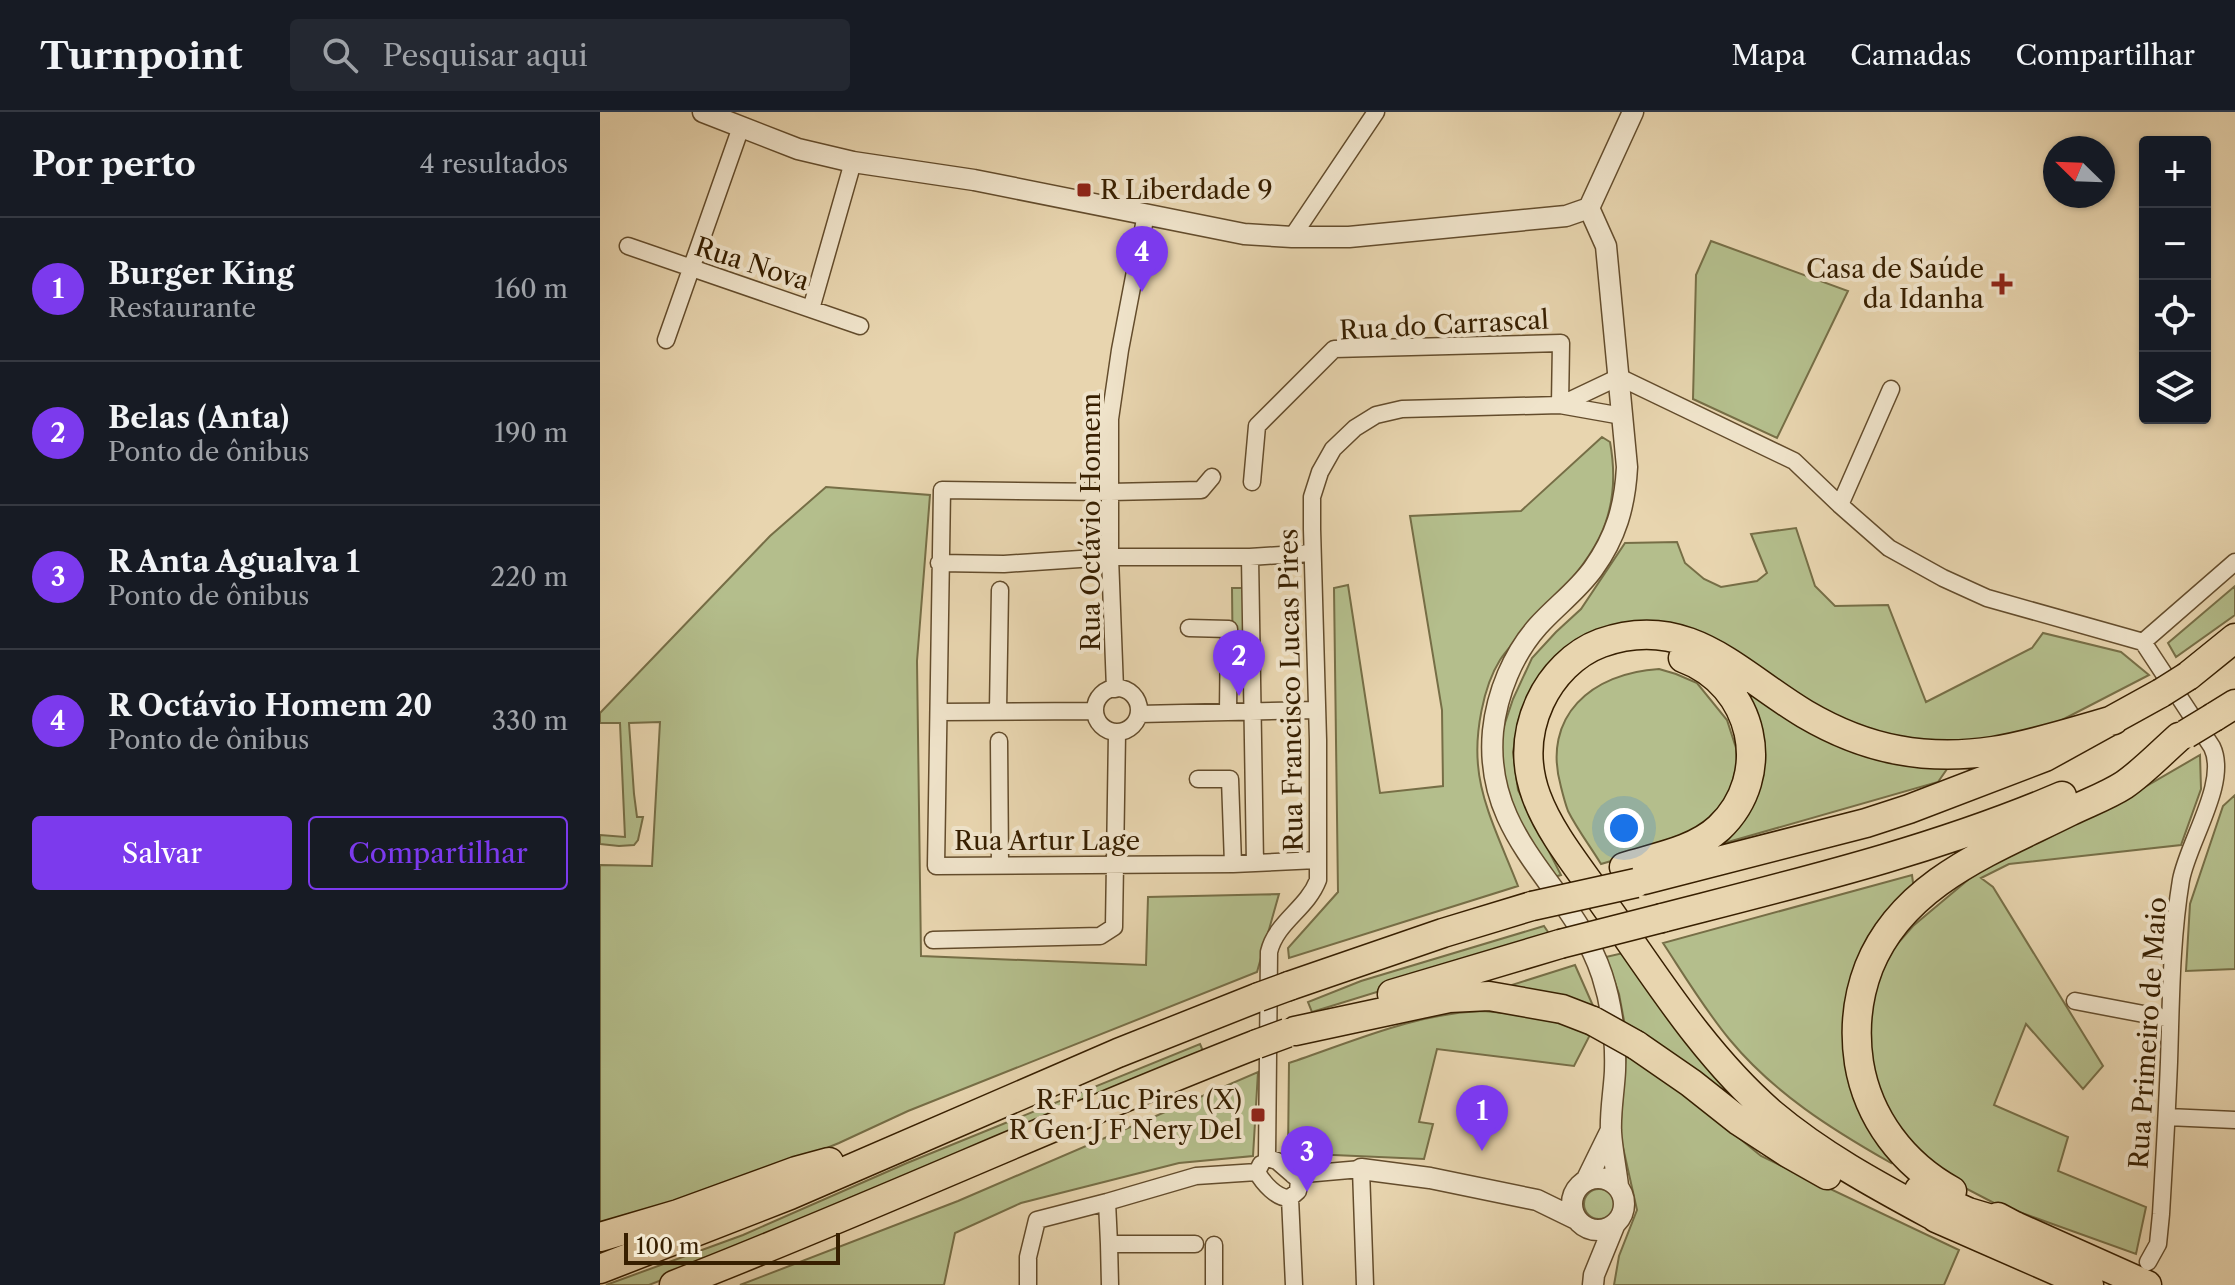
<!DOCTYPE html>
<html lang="pt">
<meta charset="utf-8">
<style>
:root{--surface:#171b24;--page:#242831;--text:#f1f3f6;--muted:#9ea1a6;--line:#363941;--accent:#7c3aed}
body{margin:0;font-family:"Libre Caslon Text",serif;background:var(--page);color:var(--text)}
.controls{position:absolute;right:24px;top:24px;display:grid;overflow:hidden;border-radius:8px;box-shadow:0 2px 6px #0004}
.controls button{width:72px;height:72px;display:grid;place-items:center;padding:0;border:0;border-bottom:2px solid var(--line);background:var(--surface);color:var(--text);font:40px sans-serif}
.compass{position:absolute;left:1443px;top:24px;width:72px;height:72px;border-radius:50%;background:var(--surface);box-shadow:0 2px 6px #0004;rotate:293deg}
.scale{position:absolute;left:24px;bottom:20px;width:216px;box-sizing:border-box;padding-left:8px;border:4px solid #371f00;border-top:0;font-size:22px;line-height:28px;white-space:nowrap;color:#371f00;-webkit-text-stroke:6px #f0e4cb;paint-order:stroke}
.you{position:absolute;left:1024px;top:716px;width:28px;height:28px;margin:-20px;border:6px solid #fff;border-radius:50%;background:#1a73e8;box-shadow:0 0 0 12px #1a73e833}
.badge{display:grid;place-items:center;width:52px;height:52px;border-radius:50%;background:var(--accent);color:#fff;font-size:26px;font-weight:700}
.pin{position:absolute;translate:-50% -66px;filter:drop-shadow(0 2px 4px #0008)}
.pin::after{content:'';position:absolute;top:42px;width:28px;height:24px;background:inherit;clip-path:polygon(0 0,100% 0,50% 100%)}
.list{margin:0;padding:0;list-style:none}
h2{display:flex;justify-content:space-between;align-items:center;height:104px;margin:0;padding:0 32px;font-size:34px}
h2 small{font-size:26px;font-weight:400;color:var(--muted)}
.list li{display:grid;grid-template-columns:52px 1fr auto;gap:24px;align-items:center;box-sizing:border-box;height:144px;padding:0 32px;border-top:2px solid var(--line)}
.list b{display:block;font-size:30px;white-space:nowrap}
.list p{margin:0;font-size:26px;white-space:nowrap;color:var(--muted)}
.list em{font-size:26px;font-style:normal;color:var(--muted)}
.actions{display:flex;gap:16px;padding:24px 32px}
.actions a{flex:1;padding:18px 0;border:2px solid var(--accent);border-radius:8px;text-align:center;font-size:28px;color:var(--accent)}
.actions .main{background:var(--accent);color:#fff}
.icon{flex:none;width:44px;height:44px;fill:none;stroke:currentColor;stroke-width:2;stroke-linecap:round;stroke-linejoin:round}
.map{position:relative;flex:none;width:1635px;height:1173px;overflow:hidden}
header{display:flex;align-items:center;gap:48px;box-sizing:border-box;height:112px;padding:0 40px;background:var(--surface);border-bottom:2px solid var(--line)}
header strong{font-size:38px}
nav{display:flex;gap:44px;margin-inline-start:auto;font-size:28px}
.search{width:560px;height:72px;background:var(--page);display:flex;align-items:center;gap:20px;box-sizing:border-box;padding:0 28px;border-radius:8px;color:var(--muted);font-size:30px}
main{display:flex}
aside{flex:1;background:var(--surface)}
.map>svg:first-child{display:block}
.green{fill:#b4be8c;stroke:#766e46;stroke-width:2}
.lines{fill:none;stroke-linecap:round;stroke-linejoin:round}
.minor-casing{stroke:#634c2c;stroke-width:19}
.tertiary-casing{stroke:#634c2c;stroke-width:23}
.motorway-casing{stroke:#371f00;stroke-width:31}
.minor{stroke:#f0e4cb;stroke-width:16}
.tertiary{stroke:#f0e4cb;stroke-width:20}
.motorway{stroke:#e8d5af;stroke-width:28}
.motorway-bridge-casing{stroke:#371f00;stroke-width:31;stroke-linecap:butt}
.motorway-bridge{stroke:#e8d5af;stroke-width:28}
.poi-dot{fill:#8f2418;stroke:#f0e4cb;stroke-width:3}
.labels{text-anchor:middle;stroke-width:8;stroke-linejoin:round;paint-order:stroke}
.poi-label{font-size:26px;fill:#371f00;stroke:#f0e4cb;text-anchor:end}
.street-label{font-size:26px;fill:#371f00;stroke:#f0e4cb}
</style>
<header>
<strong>Turnpoint</strong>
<div class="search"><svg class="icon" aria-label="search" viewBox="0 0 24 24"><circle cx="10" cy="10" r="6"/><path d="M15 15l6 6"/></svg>Pesquisar aqui</div>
<nav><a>Mapa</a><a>Camadas</a><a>Compartilhar</a></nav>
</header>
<main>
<aside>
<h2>Por perto<small>4 resultados</small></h2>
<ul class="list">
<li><span class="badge">1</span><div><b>Burger King</b><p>Restaurante</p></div><em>160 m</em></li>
<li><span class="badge">2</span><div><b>Belas (Anta)</b><p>Ponto de ônibus</p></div><em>190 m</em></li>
<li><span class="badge">3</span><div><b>R Anta Agualva 1</b><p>Ponto de ônibus</p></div><em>220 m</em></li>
<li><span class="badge">4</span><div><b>R Octávio Homem 20</b><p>Ponto de ônibus</p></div><em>330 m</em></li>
</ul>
<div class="actions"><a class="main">Salvar</a><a>Compartilhar</a></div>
</aside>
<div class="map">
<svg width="1635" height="1173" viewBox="0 0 1635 1173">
<rect width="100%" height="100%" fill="#e8d5af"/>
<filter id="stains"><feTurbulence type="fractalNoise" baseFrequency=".0025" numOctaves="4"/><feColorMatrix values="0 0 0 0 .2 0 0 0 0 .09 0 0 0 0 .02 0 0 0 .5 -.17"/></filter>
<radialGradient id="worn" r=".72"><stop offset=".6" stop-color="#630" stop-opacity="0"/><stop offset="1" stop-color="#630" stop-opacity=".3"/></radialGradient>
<path class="green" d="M1111,129L1248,179L1177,326L1093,287L1096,163Z
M1002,325L1010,330C1025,412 988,450 937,506C925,519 910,533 900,548C883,575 875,621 878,653C881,693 904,737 918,774L689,846L688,836L738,780L734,476L748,473L780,681L843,674L842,598L810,404L921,399Z
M226,375L330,383L317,549L321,844L546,853L548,785L679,782L657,860L308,999L239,1031L139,1072L0,1117V753L52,754L60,610L29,611L34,682L37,705H43L38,728L34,733L19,734L0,732V723L25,725L20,611H0V601L170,424Z
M1196,416L1215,474L1235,494L1288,493L1326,590L1432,536L1443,521L1521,540L1549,563L1460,609L1414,629L1294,632L1030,514L930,580L919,606L913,640L918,678L961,763L950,766L908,687L902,656V620L913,587L932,546L956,520L981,497L1025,431L1077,430L1085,451L1104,467L1121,475L1157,469L1167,461L1151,422Z
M1635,474V503L1576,545L1568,531Z
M632,476H648L647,572H633Z
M1059,557L1076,562L1097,571L1127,608L1136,636L1137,652L1132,672L1122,696L1089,726L1001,752C990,734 977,717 968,699C965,691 963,683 961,675C941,604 992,561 1059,557Z
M1142,573L1270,645L1299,652L1347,657L1338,670L1121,732L1141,711Z
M1600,643L1601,677L1581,733L1409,752L1381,766L1393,775L1503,954L1483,977L1426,912L1394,993L1468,1025L1458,1059L1546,1095L1536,1142L1394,1091L1340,1063L1315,1041L1278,981L1268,940L1269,904L1279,866L1292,838L1313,814L1375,762L1411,742L1517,691Z
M1635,683V857L1586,859L1590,792L1623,694Z
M1312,763L1314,778L1249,891L1293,1044L1291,1051C1231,1017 1174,981 1130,928C1105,898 1084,863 1063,831Z
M944,814L952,826L712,900L708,890L761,869Z
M1023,841L1161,1008L1025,914L1019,882L1006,845Z
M975,853L994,896L893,879Z
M883,899L926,903L992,919L974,954L837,937L819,1010L833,1012L824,1047L688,1041L689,951C752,930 816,901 883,899Z
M600,932L603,939L128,1142L49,1173H6L143,1123L307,1051Z
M1026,941L1047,951L1161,1044L1359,1138L1344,1173H1014L1019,1144L1037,1098L1020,1022Z
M658,960L653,1044L579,1051L421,1091L355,1121L344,1173H140L358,1089Z
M984 1092a15 15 0 1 1 30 0a15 15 0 1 1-30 0Z"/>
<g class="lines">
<defs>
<path id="minor" d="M692,125L776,0
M28,134L260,214
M211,197L253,50
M66,228L141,15
M1022,304L960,293L1019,265L1194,349L1240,393L1289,436L1343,466L1387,486L1543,530L1635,450
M612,365L601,378L510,380L342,378L336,754L633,752L717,748
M652,370L657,314L734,237L961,231L960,293L802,297L776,303L755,316L733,337L720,360L712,385V417L718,628V768C707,797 676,810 669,840L667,1046
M1240,393L1291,277
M650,445L655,751
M339,451L404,452L510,445H650L712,441
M589,516L629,517L628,599
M1543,530L1612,635C1629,670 1588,730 1581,768C1571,828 1571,890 1569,950C1567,1001 1564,1052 1561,1102L1558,1132L1548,1150
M495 598a22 22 0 1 1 44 0a22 22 0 1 1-44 0Z
M515,577L510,445V307L520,238L546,102
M398,598L400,478
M339,600L494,599
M539,602L717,598
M399,629L400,753
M598,667H630L633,752
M333,828L500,824L514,815L517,621
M1475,889L1570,907
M1567,1005L1635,1008
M667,1046L677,1049L699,1068L698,1079L690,1086
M661,1052L657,1060C663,1071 677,1087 690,1086
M693,1063L761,1057L765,1173
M690,1086L694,1173
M507,1090L509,1132
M428,1173V1145L437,1108L507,1090L596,1064L657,1060
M510,1173L509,1132H595
M614,1173V1133"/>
<path id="tertiary" d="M103,0L198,37L253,50L374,68L644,122L692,125H749L966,104L989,96L1033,0
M989,96L1006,134L1027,355C1025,394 1016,425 993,457C977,479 956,494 938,514C913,542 897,581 893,619C883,728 972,773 1002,863C1012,894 1016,927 1015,959C1014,979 1010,1000 1011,1020C1012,1038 1016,1056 1018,1074
M761,1057L830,1066L927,1086L937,1088L976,1107
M972 1092a26 26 0 1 1 52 0a26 26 0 1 1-52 0Z
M986,1069L1011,1018
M993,1173L994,1163L1014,1114"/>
<path id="motorway" d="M1588,564L1635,526
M1614,605L1635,592
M1024,755C1056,745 1094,739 1119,716C1175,663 1154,572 1083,546
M1044,768L1266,711L1309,697L1445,645L1561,581
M1062,806C1198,771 1333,739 1462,684
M689,874L843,821L932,794
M792,882L960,832
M695,919L849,886L889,884L962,897L993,909
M1036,933L1091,971L1139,1009L1188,1041L1227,1063
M1319,1078L1368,1100L1415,1114
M1352,1079C1303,1052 1268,1006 1259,951C1254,918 1257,886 1269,855C1303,770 1393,738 1469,700C1487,691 1507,684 1524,673C1543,660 1561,641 1579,625
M1398,1105L1415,1114L1547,1173
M1336,1106L1489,1173
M1341,1108C1282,1076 1223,1045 1172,1002C1101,941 1051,857 997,782C955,723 905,666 940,590C952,564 974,541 1001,531C1088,500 1138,562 1205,602C1234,619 1265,632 1298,638C1377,653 1439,629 1514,608
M0,1125L78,1102L196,1059L229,1050
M0,1157L190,1083L518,941L659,885
M74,1173C270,1097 461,1008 657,932"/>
</defs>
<use href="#minor" class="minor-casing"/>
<use href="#tertiary" class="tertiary-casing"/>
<use href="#motorway" class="motorway-casing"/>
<use href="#minor" class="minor"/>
<use href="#tertiary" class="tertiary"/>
<use href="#motorway" class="motorway"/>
<defs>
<path id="motorway-bridge" d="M1561,581L1588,564
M1586,622L1614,605
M932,794L1036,771
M960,832L1062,806
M659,885L689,874
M993,909L1036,933
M657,932L687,921"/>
</defs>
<use href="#motorway-bridge" class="motorway-bridge-casing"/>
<use href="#motorway-bridge" class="motorway-bridge"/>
</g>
<g class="poi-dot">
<rect x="476" y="70" width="16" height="16" rx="4"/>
<path d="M1398 160h8v8h8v8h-8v8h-8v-8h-8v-8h8z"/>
<rect x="650" y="995" width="16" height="16" rx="4"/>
</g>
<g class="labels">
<g class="poi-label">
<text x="500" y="87" text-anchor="start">R Liberdade 9</text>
<text x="1384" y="166">Casa de Saúde<tspan x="1384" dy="30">da Idanha</tspan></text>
<text x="642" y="997">R F Luc Pires (X)<tspan x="642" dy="30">R Gen J F Nery Del</tspan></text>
</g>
<g class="street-label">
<text transform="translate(152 152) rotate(18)" y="9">Rua Nova</text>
<text transform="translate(844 213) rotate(-3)" y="9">Rua do Carrascal</text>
<text transform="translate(491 410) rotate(-90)" y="9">Rua Octávio Homem</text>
<text transform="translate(691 578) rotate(-91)" y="9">Rua Francisco Lucas Pires</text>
<text x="447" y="738">Rua Artur Lage</text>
<text transform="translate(1548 921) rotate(-86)" y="9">Rua Primeiro de Maio</text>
</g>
</g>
<rect width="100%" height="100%" filter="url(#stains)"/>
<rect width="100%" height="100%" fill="url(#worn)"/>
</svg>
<div class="controls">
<button>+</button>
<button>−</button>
<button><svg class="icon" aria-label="locate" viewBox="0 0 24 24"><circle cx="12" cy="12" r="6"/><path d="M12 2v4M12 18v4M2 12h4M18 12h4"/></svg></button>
<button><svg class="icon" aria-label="layers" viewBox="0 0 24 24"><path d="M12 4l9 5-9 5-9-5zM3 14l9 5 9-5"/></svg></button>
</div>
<svg class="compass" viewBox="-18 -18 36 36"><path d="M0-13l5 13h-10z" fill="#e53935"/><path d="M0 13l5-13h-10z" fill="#9ea1a6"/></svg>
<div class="scale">100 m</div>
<div class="you"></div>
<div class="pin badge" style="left:882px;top:1039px">1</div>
<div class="pin badge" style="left:639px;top:584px">2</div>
<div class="pin badge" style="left:707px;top:1080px">3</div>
<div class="pin badge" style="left:542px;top:180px">4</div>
</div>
</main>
